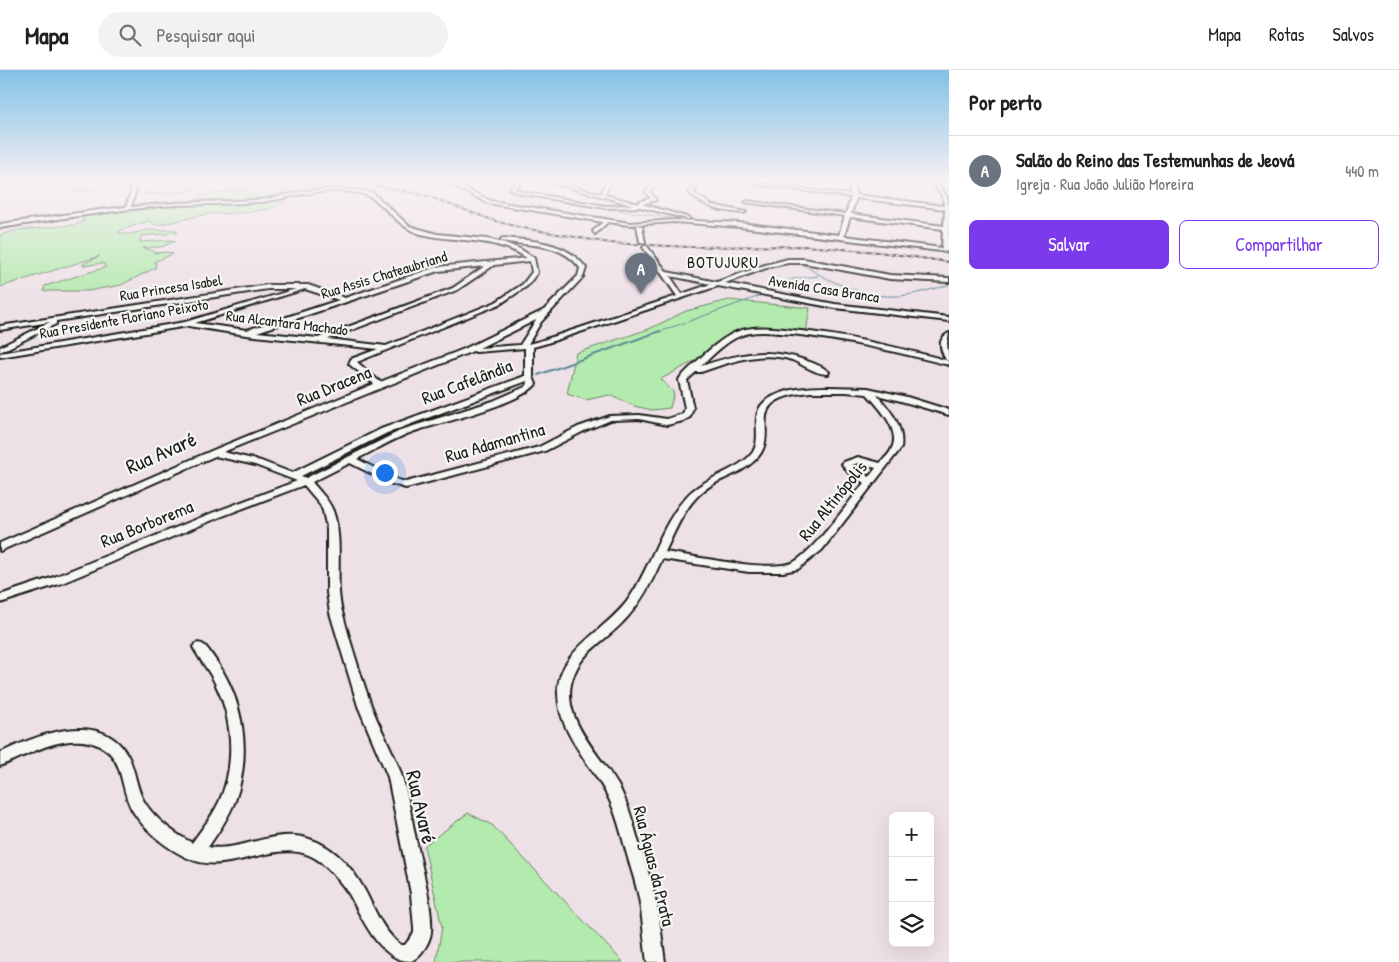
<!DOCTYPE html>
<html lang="pt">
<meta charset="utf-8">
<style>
:root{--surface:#fff;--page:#f2f2f2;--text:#202124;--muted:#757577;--line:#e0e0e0;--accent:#7c3aed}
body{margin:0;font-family:"Patrick Hand",sans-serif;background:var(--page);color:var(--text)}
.controls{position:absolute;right:15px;bottom:15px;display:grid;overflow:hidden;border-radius:8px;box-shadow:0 5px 20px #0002}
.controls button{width:45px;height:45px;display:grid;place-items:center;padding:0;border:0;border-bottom:1px solid var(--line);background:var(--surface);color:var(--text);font:25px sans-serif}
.you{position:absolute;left:384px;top:402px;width:18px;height:18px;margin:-12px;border:4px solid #fff;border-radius:50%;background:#1a73e8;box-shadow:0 0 0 8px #1a73e833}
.badge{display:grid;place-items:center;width:32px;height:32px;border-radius:50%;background:var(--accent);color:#fff;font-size:16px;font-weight:700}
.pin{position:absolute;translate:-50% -41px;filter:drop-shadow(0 1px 2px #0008)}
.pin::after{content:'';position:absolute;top:26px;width:18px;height:15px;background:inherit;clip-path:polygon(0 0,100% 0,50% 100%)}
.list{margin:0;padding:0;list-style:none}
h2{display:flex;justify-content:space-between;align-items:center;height:65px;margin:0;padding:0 20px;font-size:21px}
h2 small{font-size:16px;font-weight:400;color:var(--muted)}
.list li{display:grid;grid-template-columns:32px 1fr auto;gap:15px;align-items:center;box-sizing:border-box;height:70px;padding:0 20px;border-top:1px solid var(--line)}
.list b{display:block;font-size:19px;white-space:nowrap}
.list p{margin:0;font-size:16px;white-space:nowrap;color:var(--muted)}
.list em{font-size:16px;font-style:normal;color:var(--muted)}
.actions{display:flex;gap:10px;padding:15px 20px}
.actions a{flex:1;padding:11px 0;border:1px solid var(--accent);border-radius:8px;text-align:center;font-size:18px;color:var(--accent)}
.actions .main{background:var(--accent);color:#fff}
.icon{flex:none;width:28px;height:28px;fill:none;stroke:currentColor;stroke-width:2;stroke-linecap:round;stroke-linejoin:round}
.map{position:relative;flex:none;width:949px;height:892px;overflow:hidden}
header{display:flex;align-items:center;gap:30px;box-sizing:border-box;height:70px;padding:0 25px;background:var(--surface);border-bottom:1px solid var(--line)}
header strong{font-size:24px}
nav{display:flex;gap:28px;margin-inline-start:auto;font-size:18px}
.search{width:350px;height:45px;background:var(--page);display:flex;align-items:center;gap:12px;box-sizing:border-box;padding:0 18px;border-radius:28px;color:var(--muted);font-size:19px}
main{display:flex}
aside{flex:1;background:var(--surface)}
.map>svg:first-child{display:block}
.green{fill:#b3eaad;stroke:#688364}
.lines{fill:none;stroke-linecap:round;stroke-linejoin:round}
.stream-far2{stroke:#5c8b93;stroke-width:1}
.stream-far1{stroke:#5c8b93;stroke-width:2}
.stream{stroke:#5c8b93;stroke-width:2.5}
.minor-casing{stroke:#1c1c1c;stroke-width:4}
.minor{fill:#f6f6f2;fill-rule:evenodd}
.rail-casing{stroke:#1c1c1c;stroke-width:2}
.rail{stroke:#f6f6f2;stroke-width:1;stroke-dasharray:4;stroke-linecap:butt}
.labels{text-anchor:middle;stroke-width:4.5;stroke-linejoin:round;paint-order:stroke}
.far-street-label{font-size:15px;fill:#1c1c1c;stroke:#f6f6f2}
.far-quarter-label{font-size:16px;letter-spacing:1px;fill:#1c1c1c;stroke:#f6f6f2}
.street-label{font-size:18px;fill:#1c1c1c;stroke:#f6f6f2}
.near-street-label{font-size:21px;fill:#1c1c1c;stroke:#f6f6f2}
</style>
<header>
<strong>Mapa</strong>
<div class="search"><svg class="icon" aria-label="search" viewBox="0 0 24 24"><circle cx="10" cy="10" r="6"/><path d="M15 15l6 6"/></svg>Pesquisar aqui</div>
<nav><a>Mapa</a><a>Rotas</a><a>Salvos</a></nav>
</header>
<main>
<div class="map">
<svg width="949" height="892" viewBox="0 0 949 892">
<rect width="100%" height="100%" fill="#eee0e7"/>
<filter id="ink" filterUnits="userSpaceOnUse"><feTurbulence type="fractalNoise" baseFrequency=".02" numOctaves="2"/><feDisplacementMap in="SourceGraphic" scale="10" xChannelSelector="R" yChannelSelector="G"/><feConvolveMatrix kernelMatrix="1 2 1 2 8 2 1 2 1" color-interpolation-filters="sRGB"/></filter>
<g filter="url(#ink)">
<path class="green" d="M47,112H111L119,115L76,122Z
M171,112H300L323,116L269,127L242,129L197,130L201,125L244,119L216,115L186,122L143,124C151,116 160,113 171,112Z
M293,126L277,136L268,139L243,143L208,144L163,154L156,155L148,151L119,161V163L129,164L149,160H177V163L141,166L140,172L170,170L176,171L161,177L143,178L154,181V183L167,182L173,184L154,192L156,194L155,198L121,215L88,221H43L45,216L106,197L103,193L83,196V194L100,186L0,217V165L17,160L74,155L85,151L81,149L84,147H75L89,144L176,135L259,132Z
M729,230L810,238L806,262L767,258H750L731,262L698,289L661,309L674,323L670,338L652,340L634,336L609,325L586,330L567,324L576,283L649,259L686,241Z
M468,743L492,755L623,892H436L442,857L424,776Z"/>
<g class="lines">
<path class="stream-far2" d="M513,112L504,117L512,123L575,133
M585,135L670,148
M802,194C833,214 870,231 907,225C921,223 935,218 949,215
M770,220L793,209L818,206
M656,263L765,224"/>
<path class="stream-far1" d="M538,305L660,261
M378,369L494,323"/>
<path class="stream" d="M310,402L380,368"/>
<defs>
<path id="minor" d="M124,112H128L136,119L131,137L175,133L261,130L305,121L335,119L357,120L373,123L409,156L437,164L487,169L505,173L520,179L534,188L537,203L527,216L500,234L357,292L380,312L464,279L544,240L578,206L580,198C561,172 530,176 501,171V169L503,168C534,171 566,171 586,198L583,207L541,252L528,274L540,271L677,226L643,177L646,175L667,202L717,212L765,195L788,189H804L890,205L949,208V212L890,209L804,193H788L769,197L725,213L835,234L949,247V251L835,238L718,216L544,274L533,277V307L536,314C521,334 439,353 412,362C393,369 375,380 357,389L398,410L406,412L539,377L578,357L610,346L639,345L667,349L683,344L685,338L679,310L680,308C694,294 717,270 736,262C754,255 774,258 792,260C846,265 897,277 949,291V295C897,282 846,270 792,264C776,263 756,259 740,266C725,272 712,286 701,296C738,284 767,277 804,290C813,293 822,296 829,302L828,304C817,305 802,294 792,290C761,280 730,292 701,302H696L687,310L693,338L690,347L683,351L667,355L639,349L611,350L584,361L545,381L406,418L392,414L350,393L312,412C319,421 329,430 333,441C345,474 333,512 343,545C351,575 361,606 371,635C380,660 395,683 402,707C409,729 412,752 417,774C422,798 433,838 431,862C430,872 421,887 411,891C379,892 360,843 349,824C342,814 334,804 325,796C287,758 234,808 190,789C169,780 146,762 134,743C125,730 124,714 119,699C111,674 86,668 63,672C40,676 21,688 0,696V683C37,665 102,638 128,686C136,701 136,720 145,733C156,750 174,763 192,773C201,760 212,747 219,732C236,695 233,648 215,613C209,600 199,589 193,577L195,574C204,570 209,581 214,588C244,629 252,683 235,731C228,748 218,763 208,777C237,782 266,763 295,766C327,769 351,794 365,821C375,840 383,862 401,875H405L414,863V858L411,824L388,707L358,636L330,543L327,523V459L323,441L320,434L304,415L220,447L62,513L0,533V525L54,507L212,443L297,411L255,395L215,386L0,481V473L211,381L374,314L349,294L351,289L378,279L246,265L188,256L0,287V283L185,252L296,219H268L56,251V254L0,282V277L50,252L0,260V256L268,215H308L345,228L437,197L527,188C494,166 457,173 421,164C394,157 384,128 360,123C342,120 321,121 303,124C289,126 274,131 259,132C231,134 203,134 176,135C117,139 59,149 0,158V154L99,140L126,137L132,119ZM530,191L532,202L523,214L496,232L386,276L328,269L457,220L494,195ZM485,196L453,218L318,268L257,262L438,201ZM670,206L711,214L682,224ZM305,219L339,230L247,260L195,253ZM536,250L520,275L479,278ZM525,278V306L381,359L292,403L261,391L223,382L473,281L476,282ZM527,311L528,314L525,317L493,331L404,359L306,408L301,406L387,363Z
M446,112H450L456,115L471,112L460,116L491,131L630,153L675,150L740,153L839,165L845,146L745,132L747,131L846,144L851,127L753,114L755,113L851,125L849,112H853L856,125L944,136L943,127L932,112H936L947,127L949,136V182L740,157L675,152L628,155L608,152L595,164L593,161L603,152L488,133ZM856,128L945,139L944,156L851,144ZM850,147L943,159L942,178L844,166Z
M517,112H521L515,119L523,122L606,136L633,135L550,112H555L601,124L606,112H610L605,125L639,134V132L651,128L646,122L654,112H658L650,122L656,130L642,134L690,148L688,149L640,137L606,138L522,124L510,119Z
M696,112H700L693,122L711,135L746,142L744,143C722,141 705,139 689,122Z
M637,155L642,156L645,173L640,172Z
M949,263L947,273L949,290H946C940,279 937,269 949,263Z
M829,317L868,318L907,327L949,340V345L901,331L877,325C891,341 904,356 901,378L822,480L798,499L783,502H749L662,489C652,512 640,535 622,553C607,569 584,581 575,602C555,645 600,683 619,717C628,734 633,752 638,770C644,789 651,809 655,828C660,849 662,871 665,892H647C644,871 643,849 639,828C635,809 628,790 623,770C620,759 617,748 613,738C598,698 559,669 558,624C556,581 606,561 628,530C651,498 660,455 687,426C704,407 741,400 753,382C763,366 748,343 767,330C785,318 809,317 829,317ZM810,322H846L867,324C878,336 901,360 892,378C890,384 884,389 880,393L858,387L844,392L842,394L848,402L864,413C849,432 812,484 792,493C767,502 693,486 665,482C676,459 687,430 710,416C725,407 744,402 756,389C783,362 737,330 810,322ZM858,393L876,398L869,407L852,395Z"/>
</defs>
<use href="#minor" class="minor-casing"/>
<use href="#minor" class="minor"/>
<defs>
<path id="rail" d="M359,112L427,126L495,151L523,158L610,173L690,177L805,176L879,182L949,192"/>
</defs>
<use href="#rail" class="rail-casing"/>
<use href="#rail" class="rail"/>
</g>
</g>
<linearGradient id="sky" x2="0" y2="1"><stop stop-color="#81c1e6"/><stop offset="0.47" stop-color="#f7f1f4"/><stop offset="1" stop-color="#f7f1f4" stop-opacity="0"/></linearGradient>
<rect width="949" height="236" fill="url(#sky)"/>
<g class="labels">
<g class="far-street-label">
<text transform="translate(384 205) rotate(-17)" y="5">Rua Assis Chateaubriand</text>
<text transform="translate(171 218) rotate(-9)" y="5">Rua Princesa Isabel</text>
<text transform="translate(824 219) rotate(9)" y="5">Avenida Casa Branca</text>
<text transform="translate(124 249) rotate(-10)" y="5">Rua Presidente Floriano Peixoto</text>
<text transform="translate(287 253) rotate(7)" y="5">Rua Alcantara Machado</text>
</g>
<g class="far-quarter-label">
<text x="723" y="198">BOTUJURU</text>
</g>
<g class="street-label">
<text transform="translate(467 312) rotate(-21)" y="6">Rua Cafelândia</text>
<text transform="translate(334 316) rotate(-22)" y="6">Rua Dracena</text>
<text transform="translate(495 373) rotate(-16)" y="6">Rua Adamantina</text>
<text transform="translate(833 431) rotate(-51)" y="6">Rua Altinópolis</text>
<text transform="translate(147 454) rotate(-22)" y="6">Rua Borborema</text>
<text transform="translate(654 796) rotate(76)" y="6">Rua Águas da Prata</text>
</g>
<g class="near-street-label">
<text transform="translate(161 383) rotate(-24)" y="7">Rua Avaré</text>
<text transform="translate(421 737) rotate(77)" y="7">Rua Avaré</text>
</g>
</g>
</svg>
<div class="controls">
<button>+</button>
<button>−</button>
<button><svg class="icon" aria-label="layers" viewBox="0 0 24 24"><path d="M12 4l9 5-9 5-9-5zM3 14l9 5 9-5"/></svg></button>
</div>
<div class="you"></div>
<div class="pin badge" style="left:641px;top:224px;background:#6b7280">A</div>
</div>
<aside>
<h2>Por perto<small></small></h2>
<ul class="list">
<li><span class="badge" style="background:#6b7280">A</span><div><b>Salão do Reino das Testemunhas de Jeová</b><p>Igreja · Rua João Julião Moreira</p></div><em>440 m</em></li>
</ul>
<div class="actions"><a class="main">Salvar</a><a>Compartilhar</a></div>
</aside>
</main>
